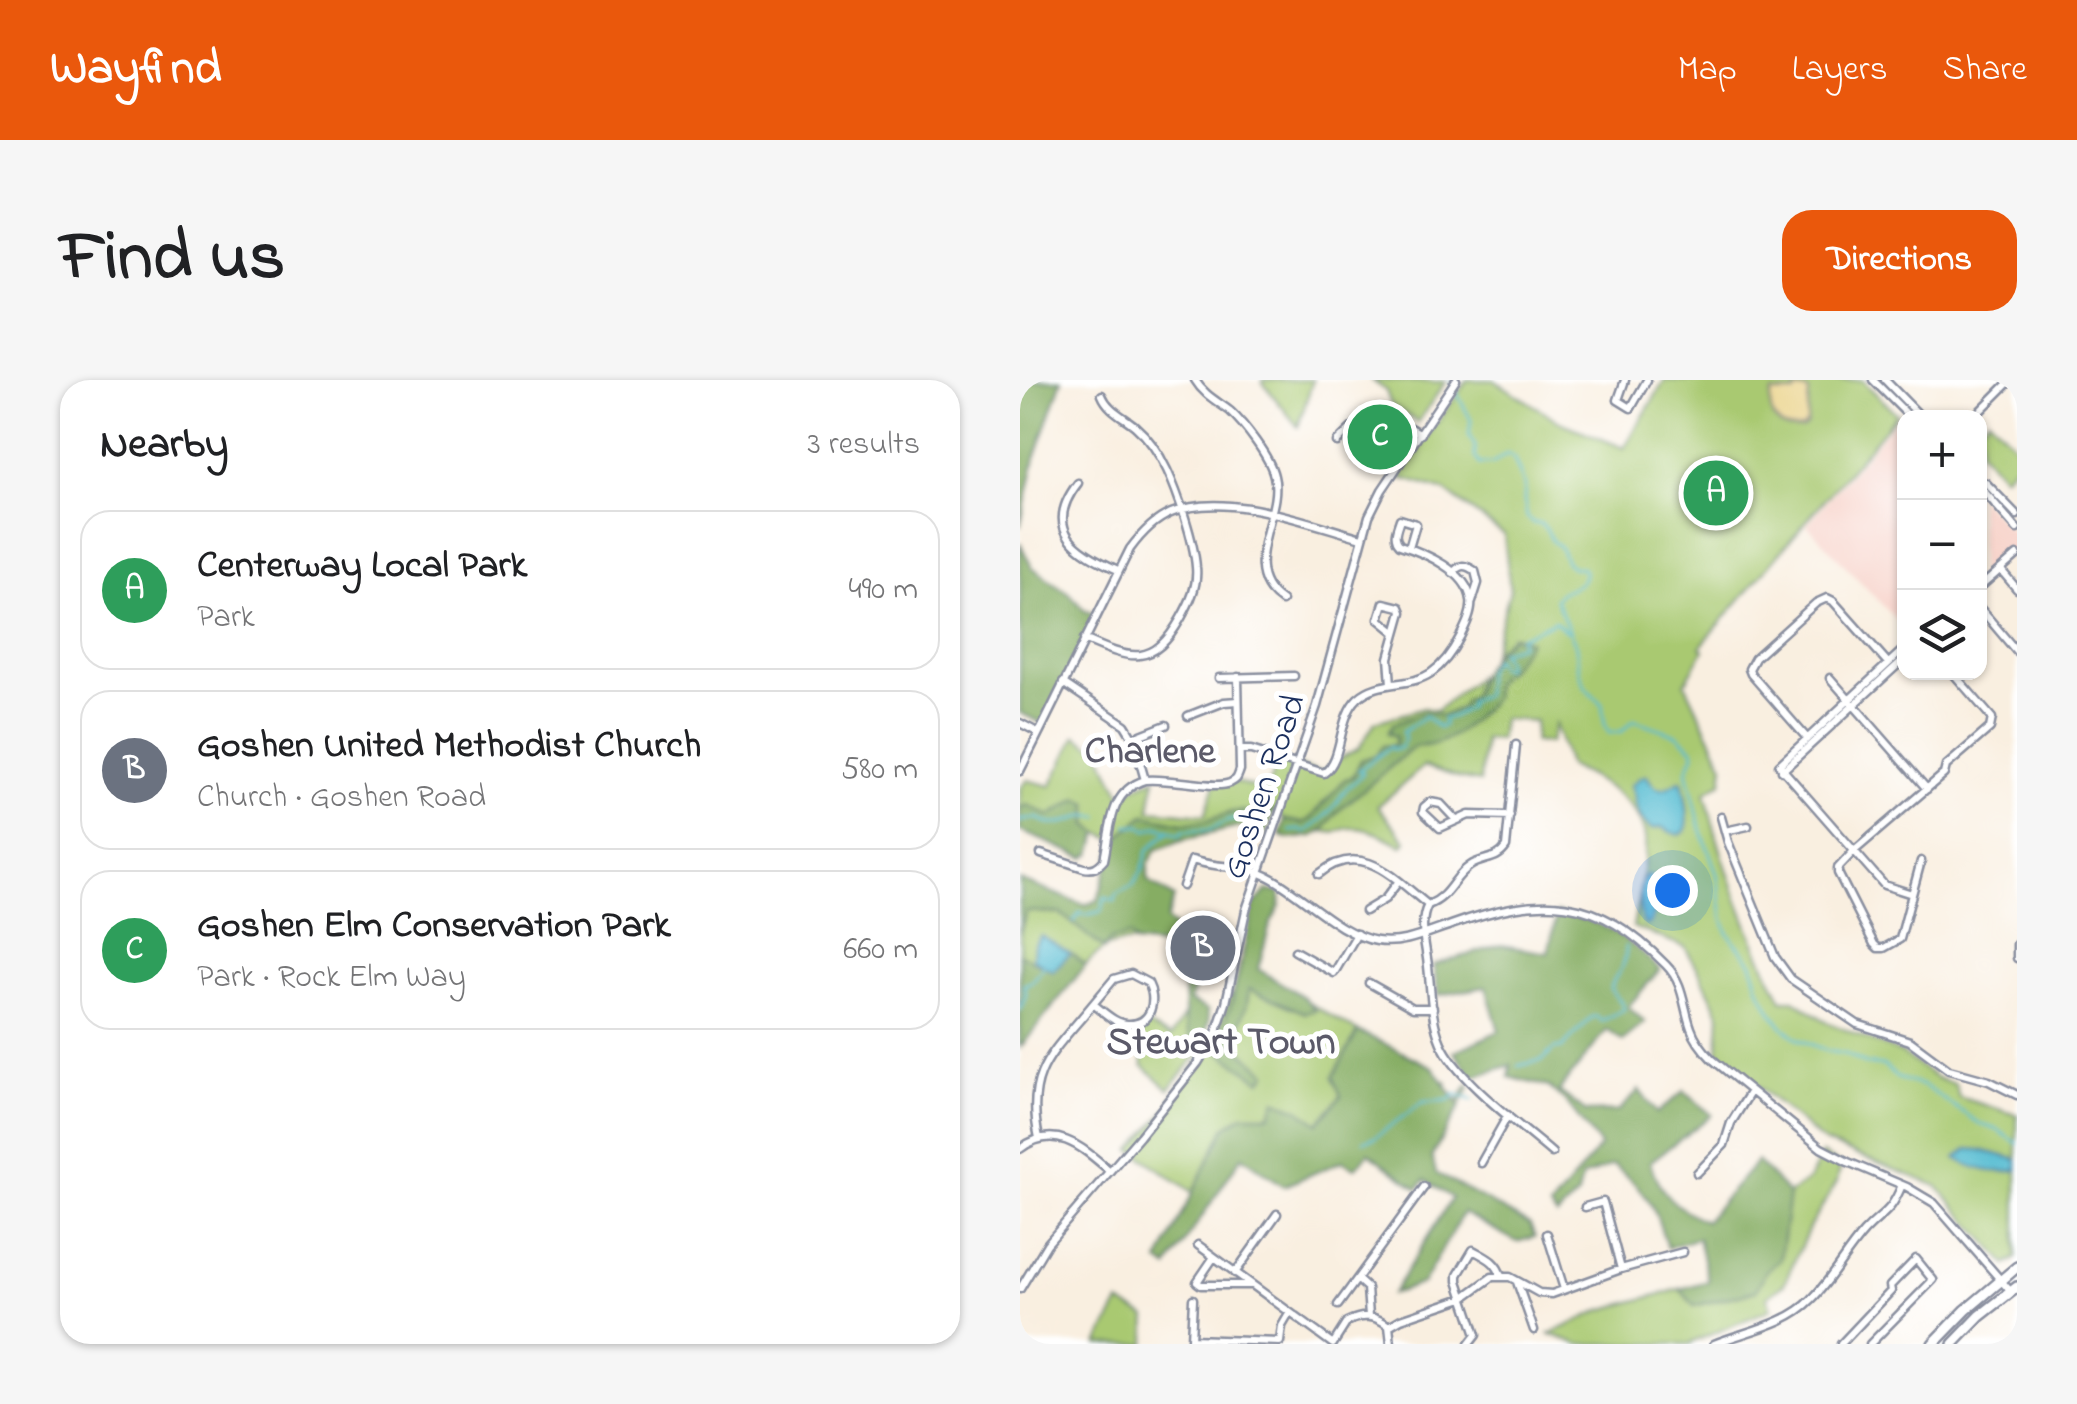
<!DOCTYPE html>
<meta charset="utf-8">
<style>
:root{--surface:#fff;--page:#f6f6f6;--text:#202124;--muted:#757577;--line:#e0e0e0;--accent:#ea580c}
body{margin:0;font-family:"Indie Flower",sans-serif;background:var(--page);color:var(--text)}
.controls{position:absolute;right:30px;top:30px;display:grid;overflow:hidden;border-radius:20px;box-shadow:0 2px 8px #0004}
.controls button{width:90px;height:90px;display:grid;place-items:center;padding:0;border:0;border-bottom:2px solid var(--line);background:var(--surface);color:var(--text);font:50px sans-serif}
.you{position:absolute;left:652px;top:510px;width:35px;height:35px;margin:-25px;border:8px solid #fff;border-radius:50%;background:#1a73e8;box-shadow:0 0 0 15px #1a73e833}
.badge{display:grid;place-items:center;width:65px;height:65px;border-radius:50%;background:var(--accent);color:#fff;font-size:32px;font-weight:700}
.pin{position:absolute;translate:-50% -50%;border:5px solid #fff;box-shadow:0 2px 10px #0006}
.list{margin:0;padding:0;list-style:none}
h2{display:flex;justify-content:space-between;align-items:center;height:130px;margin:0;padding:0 40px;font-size:42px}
h2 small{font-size:32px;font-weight:400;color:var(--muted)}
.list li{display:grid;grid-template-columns:65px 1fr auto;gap:30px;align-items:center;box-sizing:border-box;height:160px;margin:0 20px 20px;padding:0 20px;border:2px solid var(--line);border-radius:30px}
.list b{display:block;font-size:38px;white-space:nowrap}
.list p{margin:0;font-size:32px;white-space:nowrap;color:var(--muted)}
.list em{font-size:32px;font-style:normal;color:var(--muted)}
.icon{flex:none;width:55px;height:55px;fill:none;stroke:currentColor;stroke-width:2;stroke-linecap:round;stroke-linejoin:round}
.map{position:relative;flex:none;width:997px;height:964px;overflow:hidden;border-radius:30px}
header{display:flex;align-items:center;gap:60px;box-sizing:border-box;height:140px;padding:0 50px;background:var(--accent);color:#fff}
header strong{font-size:48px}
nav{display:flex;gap:55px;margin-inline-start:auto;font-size:35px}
.intro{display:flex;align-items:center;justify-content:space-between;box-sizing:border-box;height:240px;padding:0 60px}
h1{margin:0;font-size:70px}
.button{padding:25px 45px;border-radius:30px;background:var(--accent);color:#fff;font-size:35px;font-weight:700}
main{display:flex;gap:60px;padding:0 60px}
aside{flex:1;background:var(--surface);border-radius:30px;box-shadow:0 2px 8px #0004}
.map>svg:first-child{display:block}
.built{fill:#f7d1c8}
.green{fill:#a9c971;stroke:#627c68;stroke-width:2.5}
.forest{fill:#86ad63;stroke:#506e60;stroke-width:2.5}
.sand{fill:#eeda9e;stroke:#84847e;stroke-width:2.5}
.water{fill:#54bcd1;stroke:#387698;stroke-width:2.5}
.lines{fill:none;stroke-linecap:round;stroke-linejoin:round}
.stream{stroke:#54bcd1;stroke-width:2.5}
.minor-casing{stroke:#8a8f9f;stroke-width:11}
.major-casing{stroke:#8a8f9f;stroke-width:14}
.minor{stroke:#fff;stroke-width:6}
.major{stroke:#fff;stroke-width:9}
.labels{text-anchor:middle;stroke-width:10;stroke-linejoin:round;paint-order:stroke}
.street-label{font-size:35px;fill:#1b2f5e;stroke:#fff}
.neighbourhood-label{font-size:38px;font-weight:bold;fill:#5b5a69;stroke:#fff}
.quarter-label{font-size:40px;font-weight:bold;fill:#5b5a69;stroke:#fff}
</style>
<header>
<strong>Wayfind</strong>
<nav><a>Map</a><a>Layers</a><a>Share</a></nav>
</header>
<div class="intro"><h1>Find us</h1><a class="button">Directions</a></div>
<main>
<aside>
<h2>Nearby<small>3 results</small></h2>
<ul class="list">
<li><span class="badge" style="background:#2e9e5b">A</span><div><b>Centerway Local Park</b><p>Park</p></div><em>490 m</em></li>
<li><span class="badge" style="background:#6b7280">B</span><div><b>Goshen United Methodist Church</b><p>Church · Goshen Road</p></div><em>580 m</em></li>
<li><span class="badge" style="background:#2e9e5b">C</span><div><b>Goshen Elm Conservation Park</b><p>Park · Rock Elm Way</p></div><em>660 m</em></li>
</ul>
</aside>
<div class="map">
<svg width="997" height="964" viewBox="0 0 997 964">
<rect width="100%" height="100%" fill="#fff"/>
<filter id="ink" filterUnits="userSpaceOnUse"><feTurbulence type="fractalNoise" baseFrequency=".01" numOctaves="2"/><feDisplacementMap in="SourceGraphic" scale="20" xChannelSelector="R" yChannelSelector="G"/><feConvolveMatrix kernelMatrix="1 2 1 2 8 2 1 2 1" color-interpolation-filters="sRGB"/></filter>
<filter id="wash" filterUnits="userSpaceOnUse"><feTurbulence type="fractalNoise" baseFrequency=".0048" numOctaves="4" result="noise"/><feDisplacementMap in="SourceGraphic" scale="40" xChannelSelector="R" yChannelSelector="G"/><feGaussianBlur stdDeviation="2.25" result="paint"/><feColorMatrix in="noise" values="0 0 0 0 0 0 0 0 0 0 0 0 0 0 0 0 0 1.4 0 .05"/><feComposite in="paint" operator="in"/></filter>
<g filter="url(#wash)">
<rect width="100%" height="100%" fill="#f9efe0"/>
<path class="built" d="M879,36L884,42V248L787,145Z
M959,117L997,157V166L960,198Z"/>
<path class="green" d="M243,0H293L278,47L243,3Z
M352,0L415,2L426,1L398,42L371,25L366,11Z
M447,0H474L540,42L604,68L645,0H842L877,34L681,266L684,270L665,303L704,385L702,402L685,413C703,485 728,555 762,620H774L809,643L881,673L917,698L935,704L939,717L997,735V878L987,885L917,806L803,762L698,672L700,635L678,589L665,567L613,547C616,526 630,470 624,452C614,418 578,400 548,386L535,344L530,363L514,362L515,341L482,339L479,360L464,359L460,402L443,399L404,386L358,426L386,461L382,466C364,455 335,440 315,453L303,451L317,432L395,366L472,305L479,294L487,291L509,261L492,255L472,274L490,210L484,155L425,111L379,97Z
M354,34L374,40L375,48L362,69L339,44Z
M969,38L997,67V83L983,96L960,71V46Z
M458,296L452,316L441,328L376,356L375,365L356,375L302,424L291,439L283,443L265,440L253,430L213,432L183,442L162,443L125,436L95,460L79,453L68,445V423L59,419L29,436L7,426L0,428V408L7,400L31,406L56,356L78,369L101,414L135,398L130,430L185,435L195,404L214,401L246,411L258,380L304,393L313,382L339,368L355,342L404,328L416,331Z
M0,501L115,547L110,556L115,563C105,562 92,564 84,569C63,582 15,646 0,668Z
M222,584L427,703L395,723L426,741L448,705L450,707L405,787L347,756L205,754L174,813L112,770L153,722L151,719L186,672L209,615L212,616Z
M165,634L172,665L180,672L149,709L123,686L120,647L127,645L151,657Z
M802,774L821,785L817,802L790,846L764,904L747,917L751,929L669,964H559L530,954L581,930L660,909L675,925L766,829L769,814L789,799Z
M100,923L127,937L126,964H78Z"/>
<path class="forest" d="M0,0H42L15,78L0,147Z
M0,163L12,187L50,214L64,230L76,235L24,344L0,333Z
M492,255L509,261C503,270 496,282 488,289C476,300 472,299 474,318C453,340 428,369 395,366L317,432L303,451L293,456L269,459L260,455L265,440L283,443L291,439L325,399L333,397L341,380L356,375L363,366L375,365L376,356L368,353L373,344L405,332L422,336L441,328L444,321L452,316C460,290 472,274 492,255Z
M59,419L68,423V445L79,453L72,473L65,478L0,451V428L7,425L29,436Z
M254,430L246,454L228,445L162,460L136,470L128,485V501L154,518L146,540L169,563L176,600L170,621L187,630L189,641L180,672C158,652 168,615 162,590C160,582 154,574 150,567L115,563L109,556L91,560L84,569L41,534L6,531L0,554V500L65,525L78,520L95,460L125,435L162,443L183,442L213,432Z
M247,510L261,513L260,526L250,545L238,589L284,617L295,630L285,633L229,609L227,624L213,663L247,693L241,701L194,668L212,621L234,524Z
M537,533C587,541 603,556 640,589L608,627L625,642L603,661L587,650L539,711L566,732L599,731L619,710L637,733L664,711L692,735L630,782C639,813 656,828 685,841L737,781L769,814L760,880L746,891L736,911L674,926L660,909L688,901L678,858L647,868C634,826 630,813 593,785L562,797L558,815L537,836L530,828L580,766L545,721L529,707L489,697L491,685L453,697L434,672L479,651L466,607L419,615L413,585L481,565L528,573Z
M50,573L66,585L0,668V574L33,591Z
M338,651L413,687L440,726L412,776L416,793L510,845L515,857L497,862L443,833L403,903L372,914L432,818L405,800L398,809L349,773L335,788L322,781L264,806L222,776L148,888L139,882L205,747L223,735H250L256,720L279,729L298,743L321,716L313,697Z"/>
<path class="sand" d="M775,10H785L789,12L787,44L783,48C759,53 746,36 752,13H775Z"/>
<path class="water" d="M627,396C637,415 644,410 660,401L662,402C666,419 679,474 643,447L632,449C614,437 617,421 611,405L621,397Z
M626,496C636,497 642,506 654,509L661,527L658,536L649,535L643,529L636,528L630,543L625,545C618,534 617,505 626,496Z
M21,556L50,573L33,591L13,579L14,565Z
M948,769L960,770L995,779L997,781V790C975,794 954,790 936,778Z"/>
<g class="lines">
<path class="stream" d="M430,0L451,40L449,56L455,66V77L460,84H472L487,74L493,77L505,106L504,120L507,137L513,143L521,144L527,150L532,161L540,167L546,182L552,187L564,189C566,210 545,205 535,218L556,266L559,291L566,308L582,324L585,346L589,353L601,352L614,340L658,355L673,368L674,374L667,391L681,449L697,494L703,539L708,553L732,583L738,606L751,631L763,647L778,659L808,671L825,674L846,684L864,686L877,698L904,706L960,744L978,750L997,763
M0,441L16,438L30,444H39L66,436L80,437
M107,445L121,446L127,450L138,446L160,455L163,451L190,450L208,441L245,435
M270,451L279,450L285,452C299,444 306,436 316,424C318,422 323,412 325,410C332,402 338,402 343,392L339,390L370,367L373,370L380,368L385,359L383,352L405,336L419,348L424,345L423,339L432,337L448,328L449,322L464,315C465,302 463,287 475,279L480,288H485L486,281L480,272L501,264L500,257L535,241L547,252
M54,542L60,533L66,535L82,531L85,518L95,521L97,514L113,505L122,491L128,470L150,450
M0,630L6,615L4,605L13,601L24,586
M498,686L523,680L534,669L542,668L572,637H578L581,641L604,630L603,625L591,610C592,593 607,593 606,566
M344,761L354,758L403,722L430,720L435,714L453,720"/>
</g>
</g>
<g filter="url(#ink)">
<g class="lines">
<defs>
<path id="minor" d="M175,0C184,15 197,21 210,31C224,44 250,77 254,96C264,133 216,190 262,221
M605,0L598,20L611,28L627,0
M853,0L891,38
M865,0L902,38
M953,38L991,0
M317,62C357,23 353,26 401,54
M959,100L966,103L997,135
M960,100L962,109L997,149
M58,103C21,150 58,172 98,190
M981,190L997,209
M433,193C440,184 445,184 455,191L458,203L452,222
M959,208L997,175
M959,227L997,272
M64,259C111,280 133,288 161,238C170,222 178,206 176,187C174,161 158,113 147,90C139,73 129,58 115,46C103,36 88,30 82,15
M884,269L759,385L864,505L892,514
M199,298L274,296
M810,298L907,409
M43,303L105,345L113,358L125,400C147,397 195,410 210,403C218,399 217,398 220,390L218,297
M371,304L369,278L382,232L380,227L364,223L359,239L375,252
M168,336L204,322L218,321
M0,343L19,353L0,391
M19,353L110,169C121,154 134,140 151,133C205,110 287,143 342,158
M786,357L731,294L729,289L735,278L796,223L807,218L813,221L868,283
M113,358L146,345
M496,365L486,467C477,481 463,477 450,486C432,498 431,516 408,525C398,543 406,566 408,586C411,611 411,640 421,663C437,700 501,746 532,773
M220,370H231L304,393C324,379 317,338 338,318C359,299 389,308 411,293C424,284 433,271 440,257C445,247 453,232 451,220C447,191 405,173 380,165C372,157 377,149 380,139L396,144L389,168
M762,391L884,279
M701,437L708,462L755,577L771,599L837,644L890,661L929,690L969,701L997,715
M436,440L421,424L410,422L404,427L403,432L420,448L449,435L490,436
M705,451L728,446
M21,474L64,488C73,490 78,487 84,480C91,448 89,411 125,400
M901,481L880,559L864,568H858L854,564L818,493V488L833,472L924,394L926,386L970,348L972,338L932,292
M299,494C341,459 374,498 408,525
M163,506L172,480C202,490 225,483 253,499C285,517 320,555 357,561C383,565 407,553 431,545C521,513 577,514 646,585C664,603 663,626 671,648C675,660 683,670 692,679L801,768L828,782L887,807L914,823L991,912
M345,531L365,519L379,501
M997,564V578
M275,571L314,593L337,554
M111,594L128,603C137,620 132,645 108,644C95,644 83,631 73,624L94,599Z
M349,603L393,628H413
M19,758C4,691 34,672 73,624
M0,769C35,742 62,767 90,791
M461,783L488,735
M677,793L704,765L711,743L731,711
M565,827L583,822L601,889
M527,854L544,909
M178,865L313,964
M194,877L177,902L181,905H230
M215,893L257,834
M497,902L514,950
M0,909L27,864L120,756L178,683L196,653L206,623L226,530L297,326L349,136L362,110L436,0
M173,919L171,959L260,962L262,946L269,934
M318,925L337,899
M349,936L347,908L337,899L404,807
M369,946L381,939L443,918L472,897H490L519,913L532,914L601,889L663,872
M313,964L327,942C343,934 355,935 369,946L371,964
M449,964L456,955L438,901V895L453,870C465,877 477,881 481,896
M694,964C726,951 767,945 792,919C812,899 825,873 844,852C864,831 870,834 882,805
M821,964L871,911L870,906L896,879L913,900L850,964"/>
<path id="major" d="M913,964L946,930L997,887
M933,964L960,936L997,907"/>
</defs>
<use href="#minor" class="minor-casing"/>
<use href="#major" class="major-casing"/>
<use href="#minor" class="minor"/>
<use href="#major" class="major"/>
</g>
</g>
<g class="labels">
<g class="street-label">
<text transform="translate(242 406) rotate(-71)" y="12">Goshen Road</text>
</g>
<g class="neighbourhood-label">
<text x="130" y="382">Charlene</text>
</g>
<g class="quarter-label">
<text x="201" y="673">Stewart Town</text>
</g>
</g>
</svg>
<div class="controls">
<button>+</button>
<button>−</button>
<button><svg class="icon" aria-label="layers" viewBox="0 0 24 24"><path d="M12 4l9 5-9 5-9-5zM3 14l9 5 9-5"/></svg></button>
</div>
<div class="you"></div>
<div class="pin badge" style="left:696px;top:113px;background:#2e9e5b">A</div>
<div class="pin badge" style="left:183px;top:568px;background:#6b7280">B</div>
<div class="pin badge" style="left:360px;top:57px;background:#2e9e5b">C</div>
</div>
</main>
